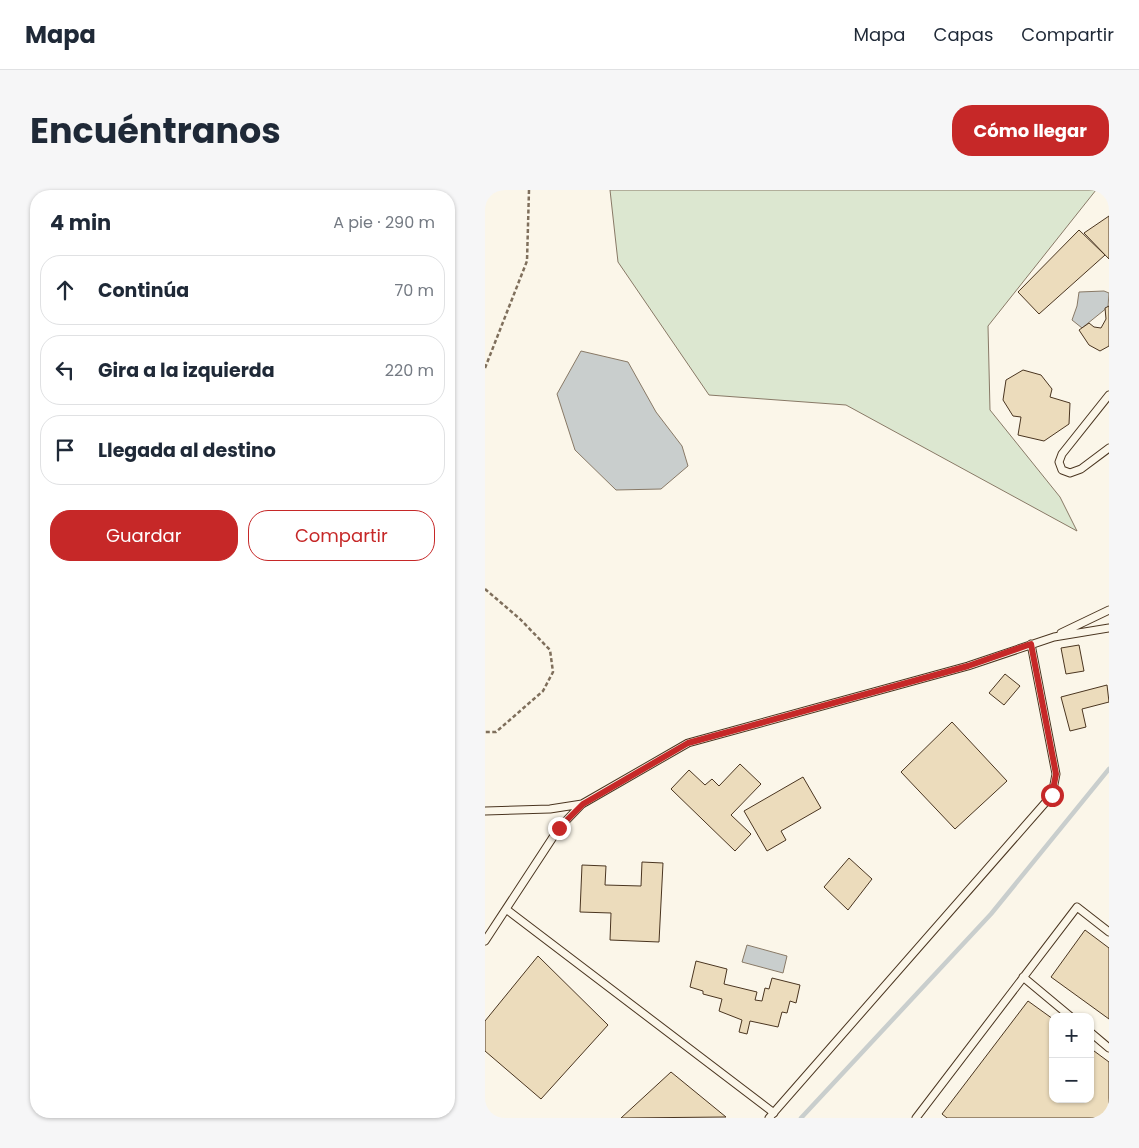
<!DOCTYPE html>
<html lang="es">
<meta charset="utf-8">
<style>
:root{--surface:#fff;--page:#f6f6f7;--text:#1f2937;--muted:#747a83;--line:#e0e1e3;--accent:#c62828}
body{margin:0;font-family:Poppins,sans-serif;background:var(--page);color:var(--text)}
.controls{position:absolute;right:15px;bottom:15px;display:grid;overflow:hidden;border-radius:10px;box-shadow:0 1px 4px #0004}
.controls button{width:45px;height:45px;display:grid;place-items:center;padding:0;border:0;border-bottom:1px solid var(--line);background:var(--surface);color:var(--text);font:25px sans-serif}
.stop{position:absolute;width:15px;height:15px;margin:-11px;border:4px solid #c62828;border-radius:50%;background:#fff}
.stop.end{background:#c62828;border-color:#fff;box-shadow:0 1px 5px #0008}
.list{margin:0;padding:0;list-style:none}
h2{display:flex;justify-content:space-between;align-items:center;height:65px;margin:0;padding:0 20px;font-size:21px}
h2 small{font-size:16px;font-weight:400;color:var(--muted)}
.list li{display:grid;grid-template-columns:32px 1fr auto;gap:15px;align-items:center;box-sizing:border-box;height:70px;margin:0 10px 10px;padding:0 10px;border:1px solid var(--line);border-radius:20px}
.list b{display:block;font-size:19px;white-space:nowrap}
.list em{font-size:16px;font-style:normal;color:var(--muted)}
.actions{display:flex;gap:10px;padding:15px 20px}
.actions a{flex:1;padding:11px 0;border:1px solid var(--accent);border-radius:20px;text-align:center;font-size:18px;color:var(--accent)}
.actions .main{background:var(--accent);color:#fff}
.icon{flex:none;width:28px;height:28px;fill:none;stroke:currentColor;stroke-width:2;stroke-linecap:round;stroke-linejoin:round}
.map{position:relative;flex:none;width:624px;height:928px;overflow:hidden;border-radius:20px}
header{display:flex;align-items:center;gap:30px;box-sizing:border-box;height:70px;padding:0 25px;background:var(--surface);border-bottom:1px solid var(--line)}
header strong{font-size:24px}
nav{display:flex;gap:28px;margin-inline-start:auto;font-size:18px}
.intro{display:flex;align-items:center;justify-content:space-between;box-sizing:border-box;height:120px;padding:0 30px}
h1{margin:0;font-size:35px}
.button{padding:12px 22px;border-radius:20px;background:var(--accent);color:#fff;font-size:18px;font-weight:700}
main{display:flex;gap:30px;padding:0 30px}
aside{flex:1;background:var(--surface);border-radius:20px;box-shadow:0 1px 4px #0004}
.map>svg:first-child{display:block}
.green{fill:#dce7d0;stroke:#887966}
.water{fill:#c9cecd;stroke:#887966}
.lines{fill:none;stroke-linecap:round;stroke-linejoin:round}
.stream{stroke:#c9cecd;stroke-width:4.5}
.building{fill:#ecdcbc;stroke:#4a3520}
.lane-casing{stroke:#4a3520;stroke-width:9}
.path{stroke:#7f6f5c;stroke-width:2.5;stroke-dasharray:4 2.5;stroke-linecap:butt}
.lane{stroke:#fbf6e9;stroke-width:7}
.route{stroke:#c62828;stroke-width:6}
</style>
<header>
<strong>Mapa</strong>
<nav><a>Mapa</a><a>Capas</a><a>Compartir</a></nav>
</header>
<div class="intro"><h1>Encuéntranos</h1><a class="button">Cómo llegar</a></div>
<main>
<aside>
<h2>4 min<small>A pie · 290 m</small></h2>
<ul class="list">
<li><svg class="icon" aria-label="ahead" viewBox="0 0 24 24"><path d="M12 20V5M6 11l6-6 6 6"/></svg><div><b>Continúa</b></div><em>70 m</em></li>
<li><svg class="icon" aria-label="left" viewBox="0 0 24 24"><path d="M17 20v-9H6M10 6l-5 5 5 5"/></svg><div><b>Gira a la izquierda</b></div><em>220 m</em></li>
<li><svg class="icon" aria-label="arrive" viewBox="0 0 24 24"><path d="M6 21V4h12l-3 4 3 4H6"/></svg><div><b>Llegada al destino</b></div></li>
</ul>
<div class="actions"><a class="main">Guardar</a><a>Compartir</a></div>
</aside>
<div class="map">
<svg width="624" height="928" viewBox="0 0 624 928">
<rect width="100%" height="100%" fill="#fbf6e9"/>
<path class="green" d="M125,0H611L503,136L505,220L575,307L592,341L361,215L224,205L133,72Z"/>
<path class="water" d="M619,101L624,103L623,117L597,138L587,130L592,116L594,102Z
M96,161L143,172L171,222L197,256L203,276L176,299L131,300L90,260L72,204Z
M262,755L302,766L298,783L257,772Z"/>
<g class="lines">
<path class="stream" d="M316,928L506,724L624,579"/>
</g>
<path class="building" d="M624,26V69L599,43Z
M594,40L620,65L554,124L533,102Z
M624,116V156L615,161L604,155L594,140L604,133L609,137L616,138L621,129L620,118Z
M538,180L556,185L567,199L565,207L585,213L584,234L559,251L533,245L536,227L528,226L518,210L521,190Z
M594,455L599,481L581,484L576,458Z
M520,484L535,496L519,515L504,503Z
M622,495L624,512L597,519L601,537L585,541L576,507Z
M467,532L522,591L470,639L416,582Z
M255,574L276,594L246,625L266,644L250,661L186,599L204,580L220,595L227,589L234,596Z
M318,587L336,618L296,641L301,650L282,661L259,621Z
M364,668L387,689L363,720L339,697Z
M157,672L178,673L174,752L125,750L126,723L95,722L97,675L121,676L120,695L156,696Z
M600,740L624,758V829L566,787Z
M53,766L123,835L56,909L0,861V831Z
M211,771L242,779L239,794L272,802L270,810L277,811L280,798L284,799L287,788L315,795L311,813L305,811L302,823L297,822L293,837L265,831L262,844L254,842L257,830L234,821L237,809L218,804V801L205,797Z
M543,811L568,829V909H605V858L624,872V926L622,928H462L457,924Z
M186,882L241,927L136,928Z"/>
<g class="lines">
<defs>
<path id="lane" d="M624,205L577,264L574,272L577,280L585,283L596,279L624,258
M576,443L624,420
M0,621L65,619L97,614L203,553L483,476L569,447L624,438
M21,719L289,923
M0,751L74,638L97,614
M538,787L586,827
M605,842L624,858
M284,928L567,605L571,584L546,454
M431,928L592,717L624,742"/>
</defs>
<use href="#lane" class="lane-casing"/>
<path class="path" d="M0,178L42,71L44,0
M0,399L35,429L65,460L68,482L58,501L11,542H0"/>
<use href="#lane" class="lane"/>
</g>
<g class="lines">
<path class="route" d="M74,638L98,614L203,553L483,476L546,454L571,584L567,605"/>
</g>
</svg>
<div class="controls">
<button>+</button>
<button>−</button>
</div>
<div class="stop" style="left:567px;top:605px"></div>
<div class="stop end" style="left:74px;top:638px"></div>
</div>
</main>
